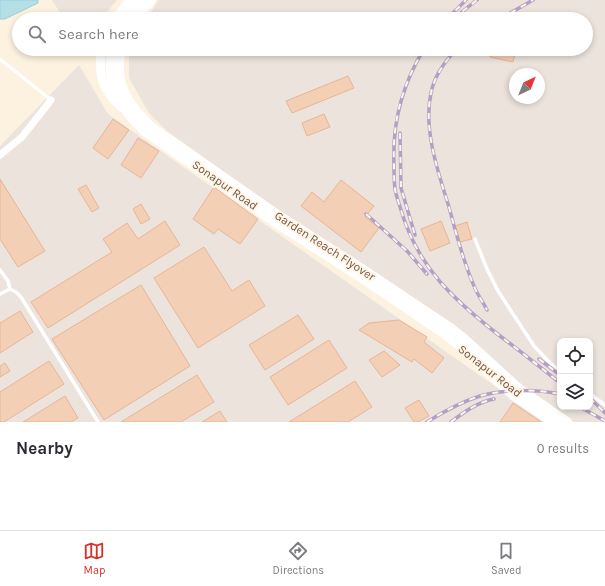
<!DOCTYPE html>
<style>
:root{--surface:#fff;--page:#f7f7f7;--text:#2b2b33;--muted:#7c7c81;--line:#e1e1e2;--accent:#d93025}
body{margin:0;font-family:Karla,sans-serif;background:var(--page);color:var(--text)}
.controls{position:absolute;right:12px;bottom:12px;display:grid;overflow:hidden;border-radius:8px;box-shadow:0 2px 6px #0003}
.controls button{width:36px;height:36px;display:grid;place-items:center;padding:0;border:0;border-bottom:1px solid var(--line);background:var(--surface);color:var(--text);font:20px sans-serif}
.compass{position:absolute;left:509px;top:68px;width:36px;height:36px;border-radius:50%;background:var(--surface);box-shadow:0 2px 6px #0003;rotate:43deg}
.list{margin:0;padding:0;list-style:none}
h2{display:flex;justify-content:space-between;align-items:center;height:52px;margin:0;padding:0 16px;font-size:17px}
h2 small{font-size:13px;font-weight:400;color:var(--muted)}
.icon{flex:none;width:22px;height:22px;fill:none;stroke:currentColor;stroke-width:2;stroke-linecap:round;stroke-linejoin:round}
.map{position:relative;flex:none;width:605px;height:422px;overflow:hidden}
.search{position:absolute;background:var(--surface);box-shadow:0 2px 6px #0003;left:12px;right:12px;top:12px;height:44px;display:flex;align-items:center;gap:10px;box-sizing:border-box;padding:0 14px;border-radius:22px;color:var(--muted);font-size:15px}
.sheet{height:108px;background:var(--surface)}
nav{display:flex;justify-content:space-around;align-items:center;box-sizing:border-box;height:56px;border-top:1px solid var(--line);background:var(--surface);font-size:11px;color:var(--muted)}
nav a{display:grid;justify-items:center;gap:2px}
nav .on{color:var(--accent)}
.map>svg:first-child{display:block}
.industrial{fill:#ebe3dc;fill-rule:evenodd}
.water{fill:#b4dfe7;stroke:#9acfd9}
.building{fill:#f3cfb6;stroke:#e7b596}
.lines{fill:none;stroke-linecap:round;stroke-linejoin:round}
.service{stroke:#fff;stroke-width:3.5}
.minor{stroke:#fff;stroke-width:7}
.tertiary{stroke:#fff;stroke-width:9}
.secondary{stroke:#fff;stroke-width:10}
.rail-casing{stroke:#b49fc6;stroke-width:3.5}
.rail{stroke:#fff6e7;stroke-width:2;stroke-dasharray:6;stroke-linecap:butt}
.labels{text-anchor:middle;stroke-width:4;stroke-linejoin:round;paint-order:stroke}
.street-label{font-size:12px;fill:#745746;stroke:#fff6e7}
</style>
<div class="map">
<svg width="605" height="422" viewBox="0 0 605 422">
<rect width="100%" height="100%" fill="#fdf2e0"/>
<path class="industrial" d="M52,0H117L101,19H64Z
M159,0H605V422H574L167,131L149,113L129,78V53L130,49H586V19H146ZM515,74H539V98H515ZM560,341H590V407H560Z
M79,65L108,114L546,422H0V146Z"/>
<path class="water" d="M0,0H38V3L5,19H0Z"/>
<path class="building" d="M491,49H516L513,62L490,57Z
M348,76L354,88L292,113L286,101Z
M324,114L330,127L307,136L302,123Z
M113,119L129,130L108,159L93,148Z
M138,138L159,151L141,178L121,165Z
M0,179L45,251L18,267L0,239Z
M341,180L374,206L365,217L379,228L361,252L301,206L312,192L324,202Z
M86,185L99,208L92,212L78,189Z
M214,187L258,219L240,244L218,229L214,234L193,219Z
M141,204L150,219L141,224L133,209Z
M165,221L180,245L48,328L31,302L112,252L103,239L127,223L138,239Z
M441,221L450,243L430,251L421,229Z
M467,222L472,239L460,242L455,226Z
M204,247L232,291L249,280L265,306L198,348L154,278Z
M141,285L190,366L104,420L52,339Z
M20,311L33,332L0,353V323Z
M298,315L314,339L265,370L249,345Z
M399,320L427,337L424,342L444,358L432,373L414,359L412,362L359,330L369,323Z
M329,340L347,368L288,405L270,377Z
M384,351L400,365L382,377L369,360Z
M49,361L64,384L4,422H0V392Z
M5,363L10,371L0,377V366Z
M197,375L214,402L181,422H121Z
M355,381L372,407L348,422H289Z
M65,396L78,418L71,422H23Z
M419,400L429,416L418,422H414L405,408Z
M513,403L541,422H500Z
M220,411L227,422H202Z"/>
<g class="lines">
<path class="service" d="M0,59L51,100
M475,239L487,269L498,291L534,346L551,364L560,371
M0,270L8,281L10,289
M0,294L10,289L16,292L21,297L98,422
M590,394L605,405"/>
<path class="minor" d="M0,155L22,137L51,100"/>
<path class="tertiary" d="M115,19L130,0
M101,49C99,77 101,89 122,108"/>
<path class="secondary" d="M127,19L141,0
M136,19L151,0
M113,49C105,85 121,109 146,132L275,222L364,279L445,334L458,344L513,395L553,422
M121,49C113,83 127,104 151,127L279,216L368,273L450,328L463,338L518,388L567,422"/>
<defs>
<path id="rail" d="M447,19L466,0
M453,19L477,0
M500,19L533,0
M424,49C402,85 392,122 394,165C394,173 394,181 395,189C396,196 399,203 401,210C418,268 454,300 500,336C520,351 540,367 560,383
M457,49C445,61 434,77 431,93C423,129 438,172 449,207C456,233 463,261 474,286C477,294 483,302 487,310
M400,133L401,188L415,235
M366,214L407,251L427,274
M539,359L560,375
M590,398L605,413
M580,407L605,421
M427,422C443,412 461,402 480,396C504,389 536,389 560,394
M451,422C464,412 478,402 494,399"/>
</defs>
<use href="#rail" class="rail-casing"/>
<use href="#rail" class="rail"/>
</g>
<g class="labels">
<g class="street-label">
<text transform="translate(225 185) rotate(35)" y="4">Sonapur Road</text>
<text transform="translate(325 246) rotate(33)" y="4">Garden Reach Flyover</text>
<text transform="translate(490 371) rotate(38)" y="4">Sonapur Road</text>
</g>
</g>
</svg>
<div class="controls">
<button><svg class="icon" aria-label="locate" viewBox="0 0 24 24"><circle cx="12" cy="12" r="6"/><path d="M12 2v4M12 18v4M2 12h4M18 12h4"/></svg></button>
<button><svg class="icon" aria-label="layers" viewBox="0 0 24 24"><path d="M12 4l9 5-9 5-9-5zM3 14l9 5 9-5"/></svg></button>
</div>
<svg class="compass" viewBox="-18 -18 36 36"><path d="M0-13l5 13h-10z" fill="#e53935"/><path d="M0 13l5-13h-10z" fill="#7c7c81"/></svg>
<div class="search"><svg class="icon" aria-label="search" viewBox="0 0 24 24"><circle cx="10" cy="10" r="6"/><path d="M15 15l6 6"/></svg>Search here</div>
</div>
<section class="sheet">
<h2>Nearby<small>0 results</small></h2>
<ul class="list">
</ul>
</section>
<nav>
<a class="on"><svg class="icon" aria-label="map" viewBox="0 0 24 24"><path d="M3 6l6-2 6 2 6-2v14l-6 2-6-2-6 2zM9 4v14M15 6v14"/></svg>Map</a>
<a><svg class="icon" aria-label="directions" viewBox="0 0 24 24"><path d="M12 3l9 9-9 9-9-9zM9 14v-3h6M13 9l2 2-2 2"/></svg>Directions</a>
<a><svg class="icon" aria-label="saved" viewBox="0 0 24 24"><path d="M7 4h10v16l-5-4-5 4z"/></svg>Saved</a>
</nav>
